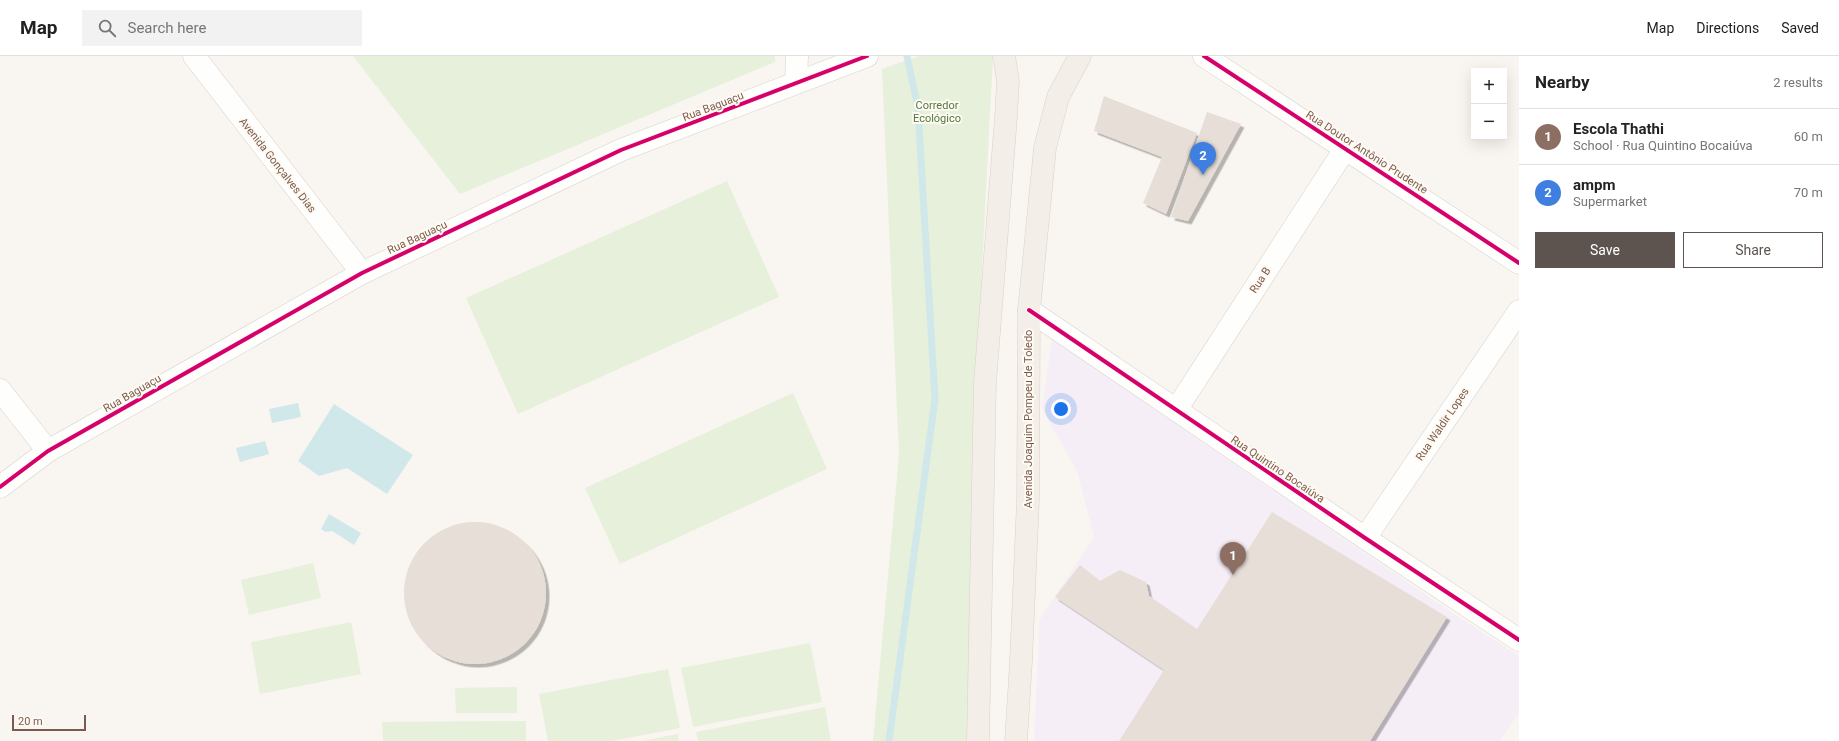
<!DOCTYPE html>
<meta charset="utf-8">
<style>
:root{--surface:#fff;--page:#f2f2f2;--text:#222;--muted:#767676;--line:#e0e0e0;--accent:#5d544f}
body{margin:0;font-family:Roboto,sans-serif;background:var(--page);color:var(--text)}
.controls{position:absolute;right:12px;top:12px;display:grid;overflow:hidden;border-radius:0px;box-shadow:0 4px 16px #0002}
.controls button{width:36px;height:36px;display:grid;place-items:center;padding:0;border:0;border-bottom:1px solid var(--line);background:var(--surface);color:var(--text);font:20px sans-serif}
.scale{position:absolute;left:12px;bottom:10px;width:74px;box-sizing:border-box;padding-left:4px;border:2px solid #7a5c4d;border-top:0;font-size:11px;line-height:14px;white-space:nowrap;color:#7a5c4d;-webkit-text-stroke:3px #fffaf3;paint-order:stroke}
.you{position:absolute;left:1061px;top:353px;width:14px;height:14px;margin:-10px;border:3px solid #fff;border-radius:50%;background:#1a73e8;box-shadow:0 0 0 6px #1a73e833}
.badge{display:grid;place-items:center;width:26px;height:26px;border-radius:50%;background:var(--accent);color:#fff;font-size:13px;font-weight:700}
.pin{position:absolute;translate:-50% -33px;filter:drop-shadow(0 1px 2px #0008)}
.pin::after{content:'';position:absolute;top:21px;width:14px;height:12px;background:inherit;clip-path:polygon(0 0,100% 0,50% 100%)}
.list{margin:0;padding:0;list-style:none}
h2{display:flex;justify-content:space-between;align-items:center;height:52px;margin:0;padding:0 16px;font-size:17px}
h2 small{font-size:13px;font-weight:400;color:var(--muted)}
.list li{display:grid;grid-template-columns:26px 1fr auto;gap:12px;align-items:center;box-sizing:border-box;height:56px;padding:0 16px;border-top:1px solid var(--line)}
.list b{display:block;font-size:15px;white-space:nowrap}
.list p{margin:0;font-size:13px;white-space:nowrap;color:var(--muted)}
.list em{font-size:13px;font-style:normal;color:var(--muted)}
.actions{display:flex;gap:8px;padding:12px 16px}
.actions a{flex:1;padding:9px 0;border:1px solid var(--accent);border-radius:0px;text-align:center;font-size:14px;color:var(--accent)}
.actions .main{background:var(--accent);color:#fff}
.icon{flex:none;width:22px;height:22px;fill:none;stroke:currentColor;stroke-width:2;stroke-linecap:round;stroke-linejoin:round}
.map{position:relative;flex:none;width:1519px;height:685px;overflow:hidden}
header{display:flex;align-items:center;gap:24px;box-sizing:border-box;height:56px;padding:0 20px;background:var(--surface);border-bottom:1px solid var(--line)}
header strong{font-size:19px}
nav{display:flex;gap:22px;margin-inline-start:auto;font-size:14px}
.search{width:280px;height:36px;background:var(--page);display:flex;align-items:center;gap:10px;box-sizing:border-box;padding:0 14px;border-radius:0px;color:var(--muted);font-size:15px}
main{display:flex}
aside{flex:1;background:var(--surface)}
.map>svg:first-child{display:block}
.education{fill:#f6eef6}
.green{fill:#e7f0db}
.water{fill:#d0e8ea}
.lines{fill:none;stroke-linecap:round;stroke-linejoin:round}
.stream{stroke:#d0e8ea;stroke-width:7}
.building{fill:#e6ded7;filter:url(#shadow)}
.minor-casing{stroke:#d7d1cb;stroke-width:23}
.major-casing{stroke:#dad1cc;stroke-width:23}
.minor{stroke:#fefefd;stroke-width:22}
.major{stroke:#f3eee8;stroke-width:22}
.cycleway-casing{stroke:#fffaf3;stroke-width:6}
.cycleway{stroke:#d6006c;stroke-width:4}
.labels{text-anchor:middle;stroke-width:4;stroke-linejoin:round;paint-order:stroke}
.park-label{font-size:11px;fill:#537a41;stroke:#fffaf3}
.street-label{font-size:11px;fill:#7a5c4d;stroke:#fffaf3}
</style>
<header>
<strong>Map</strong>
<div class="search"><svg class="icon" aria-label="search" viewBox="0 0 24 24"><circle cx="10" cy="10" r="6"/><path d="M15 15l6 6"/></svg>Search here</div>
<nav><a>Map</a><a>Directions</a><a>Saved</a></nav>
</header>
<main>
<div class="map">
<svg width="1519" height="685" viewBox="0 0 1519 685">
<defs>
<filter id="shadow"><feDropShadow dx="3.5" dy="3.5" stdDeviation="0" flood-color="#0004"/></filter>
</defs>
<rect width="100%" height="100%" fill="#f9f5f0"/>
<path class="education" d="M1052,283L1451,556L1519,600V657L1500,685H1034L1040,563L1094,481L1077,415L1042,353Z"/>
<path class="green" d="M353,0H775V6L460,138Z
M919,0H993L976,328L973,685H873L899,398L882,13Z
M727,125L779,241L518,358L466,242Z
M793,337L827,413L620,508L585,432Z
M313,507L321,542L249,559L241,524Z
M351,566L361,618L260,638L251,586Z
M810,587L822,646L693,671L681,612Z
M668,613L680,672L612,685H548L539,638Z
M517,631V657H456L455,632Z
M825,651L831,685H698L696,676Z
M526,665V685H383L382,666Z
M678,678L679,685H642Z"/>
<path class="water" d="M298,347L301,361L272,367L269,353Z
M334,348L413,399L387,438L347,412L319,420L298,405Z
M265,385L269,398L240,406L236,392Z
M329,458L361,477L354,489L332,475L326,476L321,473Z"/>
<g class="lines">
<path class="stream" d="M889,685L935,343L918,52L907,0"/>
</g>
<path class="building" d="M1104,40L1197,77L1166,158L1143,147L1162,101L1094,75Z
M1207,56L1241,68L1188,165L1171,161Z
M1272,456L1447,561L1370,685H1119L1164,614L1055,541L1080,509L1100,525L1120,514L1146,526L1149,540L1197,573Z
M404 537a71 71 0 1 1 142 0a71 71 0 1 1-142 0Z"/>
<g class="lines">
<defs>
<path id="minor" d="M194,0L362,217
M1204,0L1519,207
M796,27L797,0
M1029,254L1365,482L1519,584
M0,334L48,395
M1176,354L1345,93
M0,431L48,395L362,217L621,94L867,0
M1365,482L1519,255"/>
<path id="major" d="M978,685L985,327L1006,61L1008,25L1004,0
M1016,685L1021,605L1028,444L1029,254L1045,92L1058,41L1080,0"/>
</defs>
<use href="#minor" class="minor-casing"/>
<use href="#major" class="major-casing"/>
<use href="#minor" class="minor"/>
<use href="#major" class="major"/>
<defs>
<path id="cycleway" d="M1204,0L1519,207
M1029,254L1365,482L1519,584
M0,431L48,395L362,217L621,94L867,0"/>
</defs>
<use href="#cycleway" class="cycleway-casing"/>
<use href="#cycleway" class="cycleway"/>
</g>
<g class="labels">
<g class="park-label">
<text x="937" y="53">Corredor<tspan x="937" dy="13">Ecológico</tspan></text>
</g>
<g class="street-label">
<text transform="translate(713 50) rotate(-21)" y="4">Rua Baguaçu</text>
<text transform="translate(1367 96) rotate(33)" y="4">Rua Doutor Antônio Prudente</text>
<text transform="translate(278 109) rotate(52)" y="4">Avenida Gonçalves Dias</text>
<text transform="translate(417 181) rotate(-25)" y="4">Rua Baguaçu</text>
<text transform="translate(1260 224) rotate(-57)" y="4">Rua B</text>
<text transform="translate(132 337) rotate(-30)" y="4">Rua Baguaçu</text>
<text transform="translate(1028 363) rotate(-90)" y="4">Avenida Joaquim Pompeu de Toledo</text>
<text transform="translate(1442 368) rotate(-56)" y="4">Rua Waldir Lopes</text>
<text transform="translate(1278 413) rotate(34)" y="4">Rua Quintino Bocaiúva</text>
</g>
</g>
</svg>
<div class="controls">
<button>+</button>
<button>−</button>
</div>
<div class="scale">20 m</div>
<div class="you"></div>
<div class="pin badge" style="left:1233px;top:519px;background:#8d6e63">1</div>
<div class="pin badge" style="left:1203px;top:119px;background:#3f7fe0">2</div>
</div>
<aside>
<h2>Nearby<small>2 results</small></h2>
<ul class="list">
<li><span class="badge" style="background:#8d6e63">1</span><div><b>Escola Thathi</b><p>School · Rua Quintino Bocaiúva</p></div><em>60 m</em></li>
<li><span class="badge" style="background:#3f7fe0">2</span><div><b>ampm</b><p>Supermarket</p></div><em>70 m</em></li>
</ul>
<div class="actions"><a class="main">Save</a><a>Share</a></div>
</aside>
</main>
